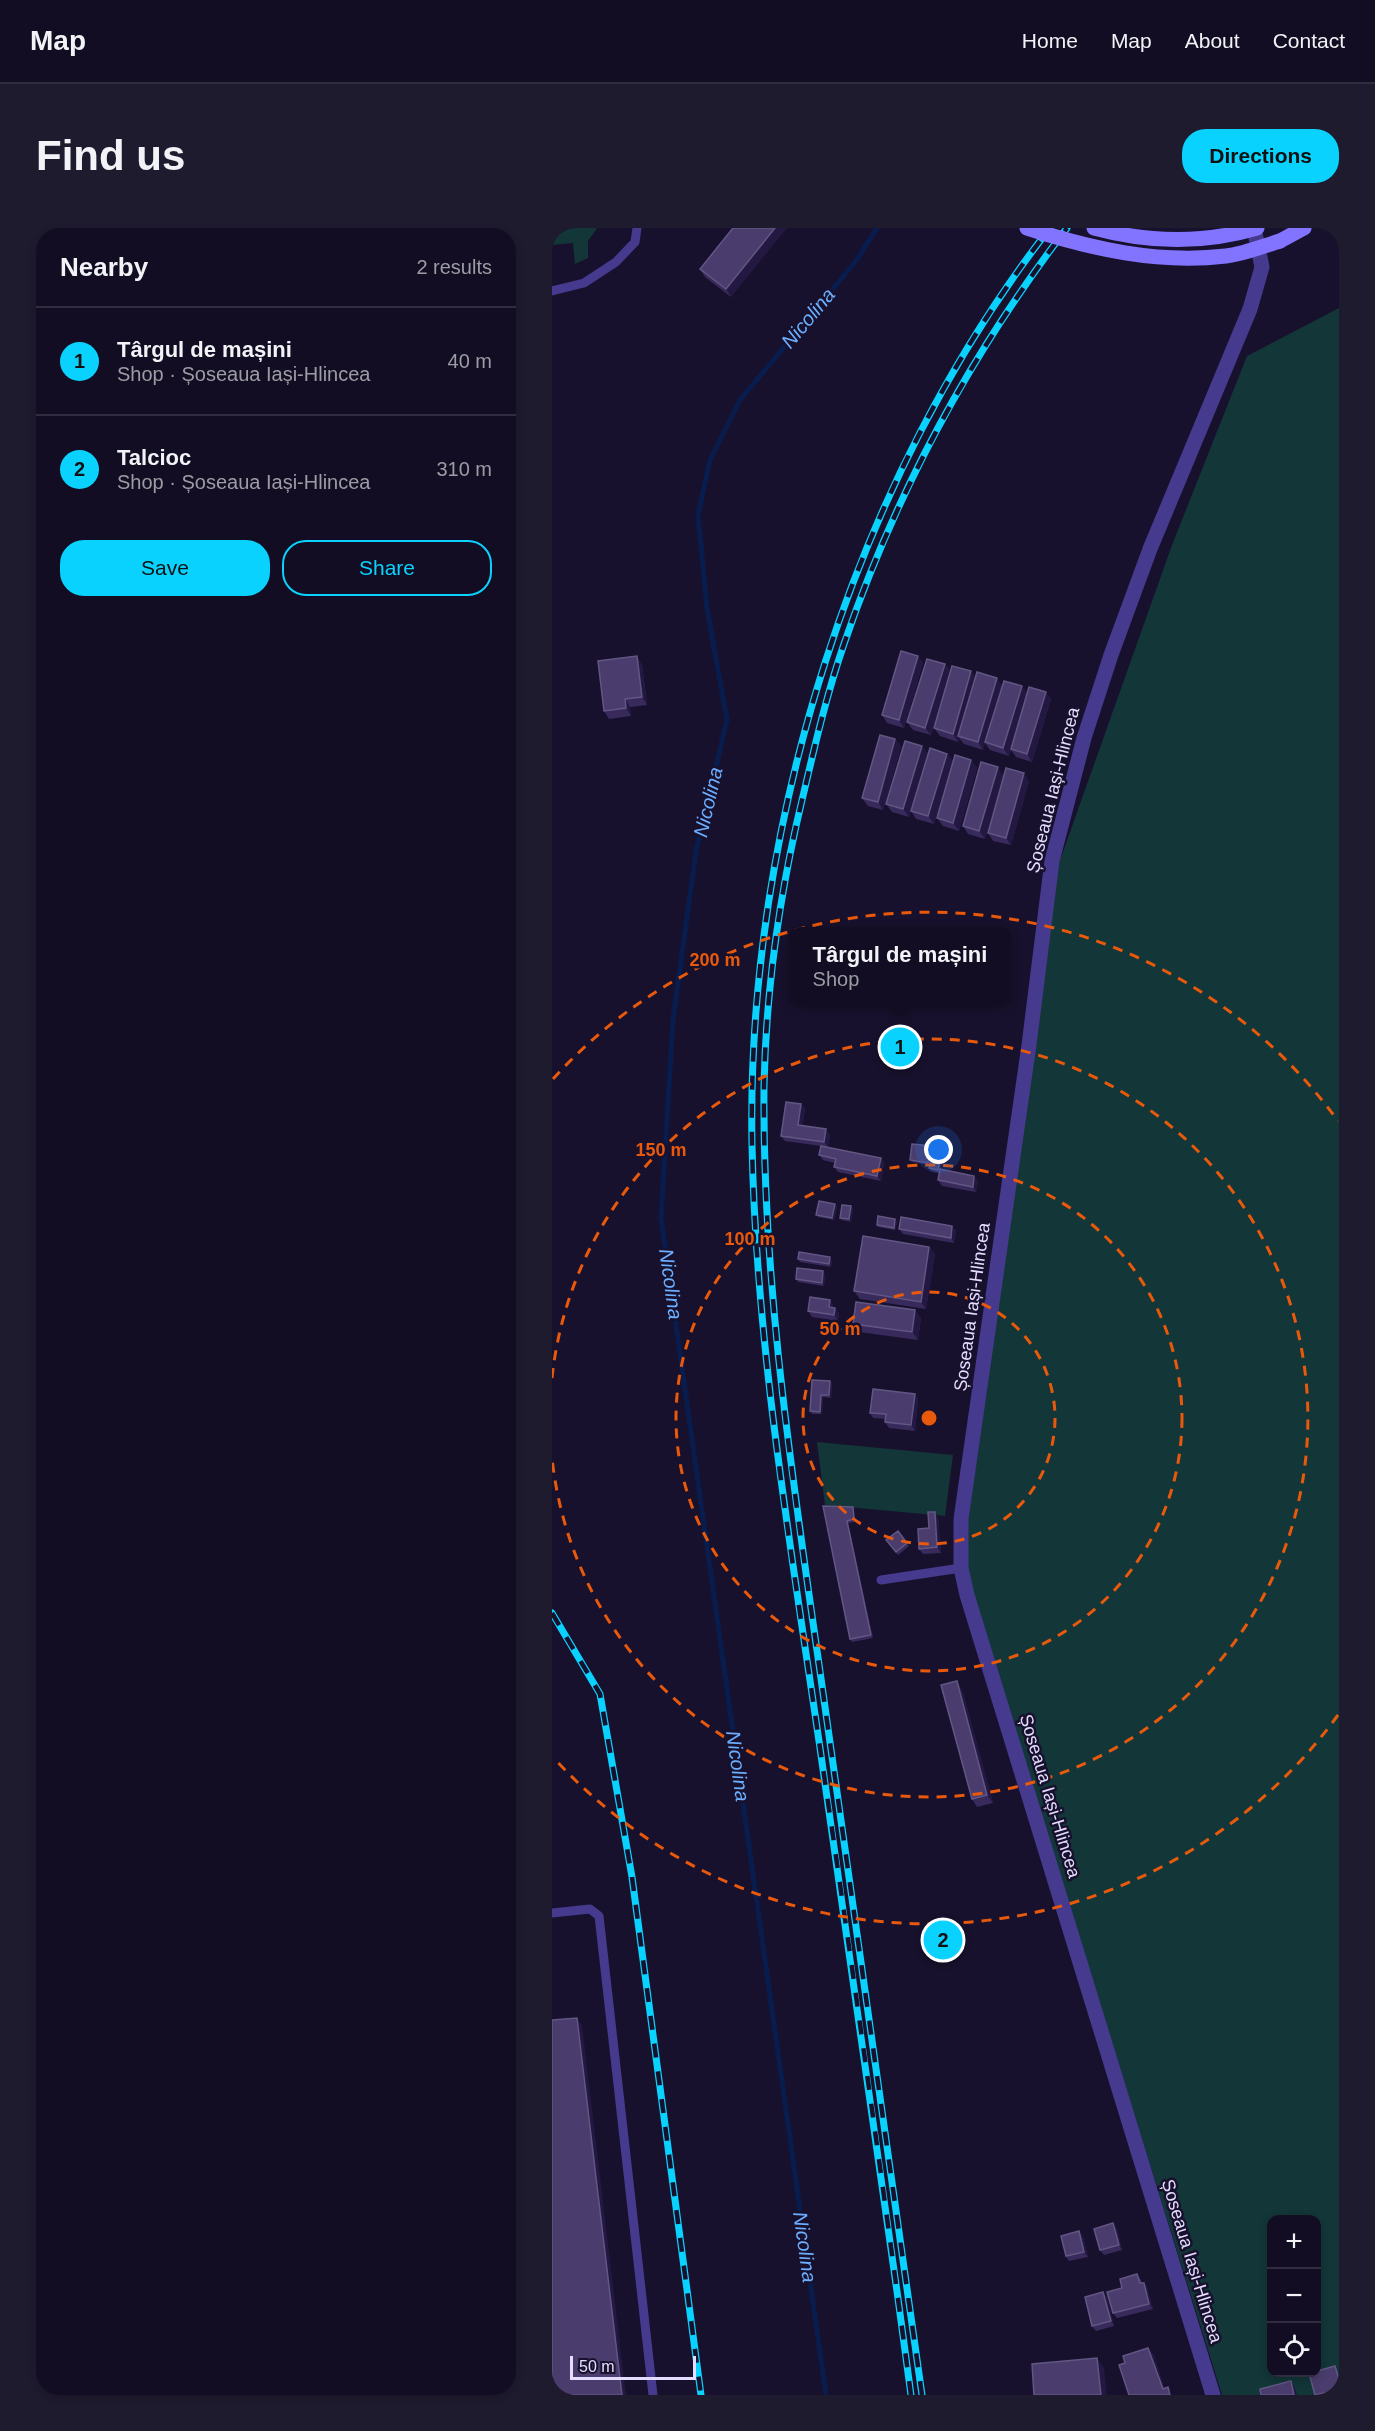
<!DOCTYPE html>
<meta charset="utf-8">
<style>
:root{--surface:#120d22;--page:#1f1b2f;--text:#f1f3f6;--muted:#9c9ca5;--line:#312d40;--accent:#09d2ff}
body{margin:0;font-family:Arial,sans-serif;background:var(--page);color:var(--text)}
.controls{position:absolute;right:18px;bottom:18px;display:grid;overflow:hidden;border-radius:12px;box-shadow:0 3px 9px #0003}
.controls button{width:54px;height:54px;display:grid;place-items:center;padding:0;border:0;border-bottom:2px solid var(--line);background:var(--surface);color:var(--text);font:30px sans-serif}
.scale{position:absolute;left:18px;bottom:15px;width:126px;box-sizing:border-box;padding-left:6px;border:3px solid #e4ddff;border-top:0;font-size:16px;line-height:21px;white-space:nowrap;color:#e4ddff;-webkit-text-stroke:4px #18112d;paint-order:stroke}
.you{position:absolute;left:387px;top:922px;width:21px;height:21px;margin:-15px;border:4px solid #fff;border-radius:50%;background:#1a73e8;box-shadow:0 0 0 9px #1a73e833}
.badge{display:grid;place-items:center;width:39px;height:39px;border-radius:50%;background:var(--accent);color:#111;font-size:20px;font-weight:700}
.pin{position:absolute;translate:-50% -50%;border:3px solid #fff;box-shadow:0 2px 6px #0006}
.popup{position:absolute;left:237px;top:699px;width:222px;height:78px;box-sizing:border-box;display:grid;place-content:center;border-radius:12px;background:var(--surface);filter:drop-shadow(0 2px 4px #0005);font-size:20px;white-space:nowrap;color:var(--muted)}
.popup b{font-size:22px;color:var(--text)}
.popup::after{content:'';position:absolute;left:50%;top:100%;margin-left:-12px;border:12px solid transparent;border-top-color:var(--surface)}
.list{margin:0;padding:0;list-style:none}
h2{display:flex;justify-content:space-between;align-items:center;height:78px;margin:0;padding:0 24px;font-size:26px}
h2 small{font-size:20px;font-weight:400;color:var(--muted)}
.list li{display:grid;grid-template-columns:39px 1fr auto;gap:18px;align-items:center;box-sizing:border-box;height:108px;padding:0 24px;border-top:2px solid var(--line)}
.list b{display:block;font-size:22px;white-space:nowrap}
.list p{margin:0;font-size:20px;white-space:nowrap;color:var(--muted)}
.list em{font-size:20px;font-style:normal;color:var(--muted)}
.actions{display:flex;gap:12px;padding:18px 24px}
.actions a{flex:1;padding:14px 0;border:2px solid var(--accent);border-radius:24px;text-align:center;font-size:21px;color:var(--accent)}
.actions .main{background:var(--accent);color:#111}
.icon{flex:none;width:33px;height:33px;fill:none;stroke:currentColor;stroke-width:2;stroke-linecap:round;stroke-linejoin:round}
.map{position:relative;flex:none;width:787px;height:2167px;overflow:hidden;border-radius:24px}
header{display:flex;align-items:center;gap:36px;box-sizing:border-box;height:84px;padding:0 30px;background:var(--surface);border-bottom:2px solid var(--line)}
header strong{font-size:28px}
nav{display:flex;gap:33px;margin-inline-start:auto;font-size:21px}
.intro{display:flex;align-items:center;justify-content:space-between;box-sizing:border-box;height:144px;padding:0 36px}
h1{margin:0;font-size:42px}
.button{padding:15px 27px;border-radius:24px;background:var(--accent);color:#111;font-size:21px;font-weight:700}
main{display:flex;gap:36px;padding:0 36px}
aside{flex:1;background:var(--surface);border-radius:24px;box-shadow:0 3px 9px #0003}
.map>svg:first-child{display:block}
.green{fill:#133638;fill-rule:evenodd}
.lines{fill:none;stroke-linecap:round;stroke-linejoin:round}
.stream{stroke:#091c4e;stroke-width:5}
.lane{stroke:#453a8e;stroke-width:9}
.street{stroke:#453a8e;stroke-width:15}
.secondary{stroke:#8374ff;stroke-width:15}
.rail-casing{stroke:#09d2ff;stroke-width:7}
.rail{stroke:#18112d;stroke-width:4.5;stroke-dasharray:14;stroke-linecap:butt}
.secondary-bridge{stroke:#8374ff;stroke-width:15}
.wall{fill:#382a5b}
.shaded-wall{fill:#231841}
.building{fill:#4a3d6d;stroke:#625684;stroke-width:1.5}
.ring{fill:none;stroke:#e8590c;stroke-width:3;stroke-dasharray:10 8}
.labels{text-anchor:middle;stroke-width:5;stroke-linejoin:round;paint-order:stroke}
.street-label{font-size:18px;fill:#e4ddff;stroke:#18112d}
.water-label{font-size:20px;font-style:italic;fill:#6baeff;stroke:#18112d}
.centre{fill:#e8590c;stroke:#18112d;stroke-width:3}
.ring-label{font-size:18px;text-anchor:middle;font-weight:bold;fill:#e8590c;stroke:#18112d;stroke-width:5;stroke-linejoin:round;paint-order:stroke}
</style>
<header>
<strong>Map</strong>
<nav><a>Home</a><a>Map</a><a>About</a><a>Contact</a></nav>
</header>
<div class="intro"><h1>Find us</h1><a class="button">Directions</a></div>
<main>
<aside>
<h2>Nearby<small>2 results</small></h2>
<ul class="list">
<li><span class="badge">1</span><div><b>Târgul de mașini</b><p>Shop · Șoseaua Iași-Hlincea</p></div><em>40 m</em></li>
<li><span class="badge">2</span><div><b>Talcioc</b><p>Shop · Șoseaua Iași-Hlincea</p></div><em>310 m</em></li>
</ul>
<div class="actions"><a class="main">Save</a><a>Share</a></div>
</aside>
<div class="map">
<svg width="787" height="2167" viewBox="0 0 787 2167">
<rect width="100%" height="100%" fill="#18112d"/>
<path class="green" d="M0,0H45L36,13V30L23,36L21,15L0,17Z
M787,80V2167H670L409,1331L507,635L620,317L695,128ZM720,1992H764V2144H720Z
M265,1214L401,1227L393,1288L273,1277Z"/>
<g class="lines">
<path class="stream" d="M274,2167L109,990L121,792L144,623L175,492L155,380L146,287L158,232L188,172L304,33L325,0"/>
<path class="lane" d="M0,63L32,55L64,34L83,14L85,0
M329,1352L409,1340
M0,1685L38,1681L47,1688L101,2167"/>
<path class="street" d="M661,2167L415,1367L409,1340V1291L477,817L500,633L532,510L559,427L598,321L698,81L710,39L702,0"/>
<path class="secondary" d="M728,13L752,0"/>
<defs>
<path id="rail" d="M0,1385L48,1466L80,1649L149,2167
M359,2167C330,1951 300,1735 268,1520C239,1320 204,1118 200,916C194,599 303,250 498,0
M370,2167C338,1940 306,1713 274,1486C245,1278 210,1069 212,858C214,760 228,663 251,568C263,517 275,465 292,416C343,267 419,125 515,0"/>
</defs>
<use href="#rail" class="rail-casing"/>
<use href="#rail" class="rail"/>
<path class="secondary-bridge" d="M475,0C540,21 605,36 674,28C692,26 711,18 728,13
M542,0C597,15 651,16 705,0"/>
</g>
<path class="wall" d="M181,0L179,69L153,49L148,41Z
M366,428L371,435L352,500L335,495L330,487Z
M90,436L95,477L78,479L79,488L57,491L52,483Z
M393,436L399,444L419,443L423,450L499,471L480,534L464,529L459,522L457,528L438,522L433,515L431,522L412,516L407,510L406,514L388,508L382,500L396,454L379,507L361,502L355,494Z
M343,511L349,519L331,582L316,578L310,570Z
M376,525L357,589L340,584L334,576Z
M395,526L401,533L382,596L364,591L359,583Z
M419,532L425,540L407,603L391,598L385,590Z
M451,547L433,611L416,606L411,598Z
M477,553L459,617L441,613L436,605Z
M249,876L253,881L250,898L278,907L276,919L329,930L332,935L329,953L286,944L282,939L283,935L271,932L267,927L269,918L233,913L229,908Z
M381,921L379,933L390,924L392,927L388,941L426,953L424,964L390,958L386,952L387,945L379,943L377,940L378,937L360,934L358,932Z
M283,976L285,979L282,992L266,989L264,987Z
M299,978L301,981L299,994L290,992L288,990Z
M343,991L345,994L343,1002L326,999L325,997Z
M400,998L404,1003L402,1015L351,1006L347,1001Z
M377,1019L383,1026L374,1081L308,1071L302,1063Z
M246,1031L280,1032L279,1039L248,1034Z
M273,1046L272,1058L246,1054L244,1051Z
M278,1072L281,1077V1079L283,1080L287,1085L286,1093L260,1089L256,1083Z
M369,1090L366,1112L307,1104L301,1096Z
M278,1153L280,1155L279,1170L271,1169L270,1186H260L258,1183Z
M363,1166L366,1171L363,1203L337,1200L333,1194L334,1191L321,1190L318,1185Z
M271,1278L302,1282L303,1294L296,1295L321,1410L300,1414L298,1411Z
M386,1289L389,1325L371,1326L367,1321L377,1300Z
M346,1303L357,1318L346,1327L334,1312Z
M410,1461L441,1575L425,1579L420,1571Z
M565,2001L570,2022L552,2027L548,2022Z
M527,2003L531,2009L536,2029L517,2033L514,2028Z
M585,2046L589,2052L590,2055H592L595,2060L601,2081L565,2090L561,2085L570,2060Z
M551,2064L555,2069L562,2098L544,2103L540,2098Z"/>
<path class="shaded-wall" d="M223,0H235L179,69L174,61Z
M85,428L90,436L95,477L90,469Z
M366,428L371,435L352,500L347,492Z
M393,436L399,444L379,507L373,500Z
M419,443L424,451L406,514L401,506Z
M445,450L450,458L431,522L426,514Z
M470,458L476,466L457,528L451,520Z
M494,464L499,471L480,534L475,526Z
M73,471L78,479L79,488L74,480Z
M343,511L349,519L331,582L326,574Z
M370,518L376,525L357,589L351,581Z
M395,526L401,533L382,596L376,588Z
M419,532L425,540L407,603L401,595Z
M446,539L451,547L433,611L427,603Z
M472,545L477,553L459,617L454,610Z
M249,876L253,881L250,903L246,897Z
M274,901L278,907L276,919L272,914Z
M379,918L381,921L378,937L376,935Z
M390,924L392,927L388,945L386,942Z
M329,930L332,935L329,953L325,948Z
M422,948L426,953L424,964L421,959Z
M283,976L285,979L282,992L280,990Z
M299,978L301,981L299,994L297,991Z
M343,991L345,994L343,1002L342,1000Z
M400,998L404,1003L402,1015L399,1010Z
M377,1019L383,1026L374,1081L369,1074Z
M278,1029L280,1032L279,1039L277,1036Z
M271,1043L273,1046L272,1058L270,1055Z
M278,1072L281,1077L280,1084L277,1079Z
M283,1080L287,1085L286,1093L282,1087Z
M363,1082L369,1090L366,1112L360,1104Z
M278,1153L280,1155L279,1170L277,1167Z
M363,1166L366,1171L363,1203L359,1197Z
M269,1167L271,1169L270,1186L268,1184Z
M383,1284L386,1289L389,1325L385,1319Z
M295,1293L296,1295L321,1410L319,1407Z
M405,1453L410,1461L441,1575L435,1567Z
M25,1790L30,1797L74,2167H70Z
M561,1995L565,2001L570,2022L567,2017Z
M527,2003L531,2009L536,2029L532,2024Z
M592,2055L595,2060L601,2081L597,2076Z
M551,2064L555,2069L562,2098L559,2093Z
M596,2120L602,2127L615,2167L611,2161Z
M545,2130L552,2140L555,2167H549Z
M739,2153L742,2158L745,2167H742Z"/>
<path class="building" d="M181,0H223L174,61L148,41Z
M349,423L366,428L347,492L330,487Z
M85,428L90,469L73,471L74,480L52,483L46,433Z
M375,431L393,436L373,500L355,494Z
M400,438L419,443L401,506L382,500Z
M425,444L445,450L426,514L406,508Z
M452,453L470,458L451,520L433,514Z
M477,459L494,464L475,526L459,521Z
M328,507L343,511L326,574L310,570Z
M353,513L370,518L351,581L334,576Z
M378,520L395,526L376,588L359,583Z
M403,527L419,532L401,595L385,590Z
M429,534L446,539L427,603L411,598Z
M454,540L472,545L454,610L436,605Z
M234,874L249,876L246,897L274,901L272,914L229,908Z
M360,916L379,918L376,935L358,932Z
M269,918L329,930L325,948L282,939L284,931L267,927Z
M381,922L390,924L386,942L377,940Z
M388,941L422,948L421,959L386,952Z
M267,973L283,976L280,990L264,987Z
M290,977L299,978L297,991L288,990Z
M326,988L343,991L342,1000L325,997Z
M349,989L400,998L399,1010L347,1001Z
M311,1008L377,1019L369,1074L302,1063Z
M247,1024L278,1029L277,1036L246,1031Z
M245,1040L271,1043L270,1055L244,1051Z
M258,1069L278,1072L277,1079L283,1080L282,1087L256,1083Z
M304,1074L363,1082L360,1104L301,1096Z
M260,1152L278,1153L277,1167H269L268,1184L258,1183Z
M321,1161L363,1166L359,1197L333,1194L334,1186L318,1185Z
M271,1278L301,1279L302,1291L295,1293L319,1407L298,1411Z
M376,1284H383L385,1319L367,1321L366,1301L377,1300Z
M346,1303L355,1315L344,1324L334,1312Z
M405,1453L435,1567L420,1571L389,1457Z
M25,1790L70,2167H0V1792Z
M561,1995L567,2017L548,2022L542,2001Z
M527,2003L532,2024L514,2028L509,2008Z
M585,2046L588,2055H592L597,2076L561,2085L555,2064L570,2060L568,2051Z
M551,2064L559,2093L540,2098L533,2069Z
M596,2120L611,2161L616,2159L618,2167H577L567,2137L573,2135L571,2128Z
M545,2130L549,2167H482L480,2136Z
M783,2138L787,2151V2167H775L772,2165L763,2167L757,2145H765V2143Z
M739,2153L742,2167H709L708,2161Z"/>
<g class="ring">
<circle cx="377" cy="1190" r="126"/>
<circle cx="377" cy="1190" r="253"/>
<path d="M0 1150A379 379 0 1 1 0 1230"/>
<path d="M786 1487A506 506 0 0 1 1 1529M1 851A506 506 0 0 1 786 893"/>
</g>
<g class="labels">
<g class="street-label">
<text transform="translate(501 562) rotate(-76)" y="6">Șoseaua Iași-Hlincea</text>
<text transform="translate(420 1079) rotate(-82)" y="6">Șoseaua Iași-Hlincea</text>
<text transform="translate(498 1568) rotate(73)" y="6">Șoseaua Iași-Hlincea</text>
<text transform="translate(640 2033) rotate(73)" y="6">Șoseaua Iași-Hlincea</text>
</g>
<g class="water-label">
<text transform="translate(256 90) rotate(-50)" y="7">Nicolina</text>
<text transform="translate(156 574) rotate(-77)" y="7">Nicolina</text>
<text transform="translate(119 1056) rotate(82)" y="7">Nicolina</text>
<text transform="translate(186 1538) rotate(82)" y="7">Nicolina</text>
<text transform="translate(253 2019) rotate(82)" y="7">Nicolina</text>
</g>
</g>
<circle cx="377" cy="1190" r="9" class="centre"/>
<g class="ring-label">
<text x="163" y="738">200 m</text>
<text x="109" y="928">150 m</text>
<text x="198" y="1017">100 m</text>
<text x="288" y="1107">50 m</text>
</g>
</svg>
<div class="controls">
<button>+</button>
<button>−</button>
<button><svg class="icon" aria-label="locate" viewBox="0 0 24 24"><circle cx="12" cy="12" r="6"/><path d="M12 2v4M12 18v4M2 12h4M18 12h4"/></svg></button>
</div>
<div class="scale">50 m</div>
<div class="you"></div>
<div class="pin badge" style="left:348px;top:819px">1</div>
<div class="popup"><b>Târgul de mașini</b>Shop</div>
<div class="pin badge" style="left:391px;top:1712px">2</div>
</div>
</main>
